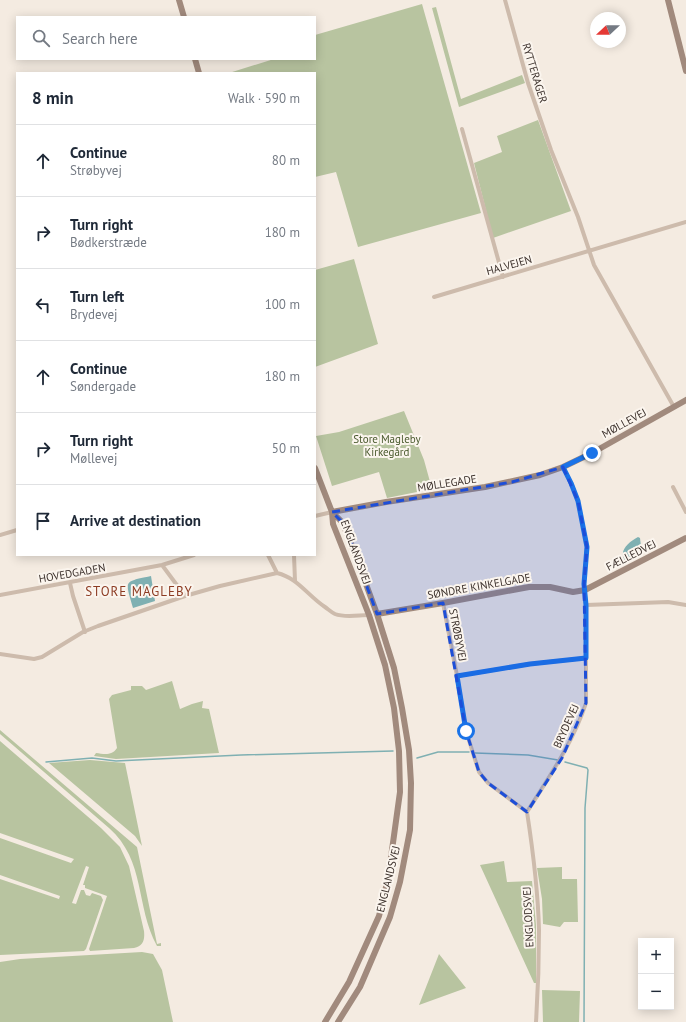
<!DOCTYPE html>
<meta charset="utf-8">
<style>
:root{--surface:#fff;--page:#f2f2f3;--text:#1f2937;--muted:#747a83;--line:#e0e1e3}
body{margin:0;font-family:"PT Sans",sans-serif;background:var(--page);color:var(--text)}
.controls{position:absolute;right:12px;bottom:12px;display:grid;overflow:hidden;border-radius:0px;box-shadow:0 2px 10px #0003}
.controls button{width:36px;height:36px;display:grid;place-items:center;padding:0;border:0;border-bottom:1px solid var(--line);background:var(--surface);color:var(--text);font:20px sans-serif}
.compass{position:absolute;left:590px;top:12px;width:36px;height:36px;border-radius:50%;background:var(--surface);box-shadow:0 2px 10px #0003;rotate:248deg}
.stop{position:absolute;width:12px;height:12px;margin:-9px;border:3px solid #1a73e8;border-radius:50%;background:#fff}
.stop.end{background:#1a73e8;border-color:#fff;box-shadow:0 1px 4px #0008}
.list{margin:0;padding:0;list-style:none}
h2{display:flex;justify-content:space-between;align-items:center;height:52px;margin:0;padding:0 16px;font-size:17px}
h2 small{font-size:13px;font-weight:400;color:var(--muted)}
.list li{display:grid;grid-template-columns:26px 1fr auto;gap:12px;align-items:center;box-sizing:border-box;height:72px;padding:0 16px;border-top:1px solid var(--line)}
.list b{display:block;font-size:15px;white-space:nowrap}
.list p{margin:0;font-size:13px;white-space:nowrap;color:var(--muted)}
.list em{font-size:13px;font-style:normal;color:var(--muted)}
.icon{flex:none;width:22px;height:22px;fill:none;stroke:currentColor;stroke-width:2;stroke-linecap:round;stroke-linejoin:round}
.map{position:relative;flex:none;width:686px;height:1022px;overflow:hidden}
.search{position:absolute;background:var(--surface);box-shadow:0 2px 10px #0003;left:16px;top:16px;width:300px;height:44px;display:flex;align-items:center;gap:10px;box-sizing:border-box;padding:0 14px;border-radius:0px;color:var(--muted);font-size:15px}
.panel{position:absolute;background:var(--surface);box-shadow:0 2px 10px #0003;left:16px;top:72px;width:300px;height:484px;border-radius:0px}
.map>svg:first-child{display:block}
.green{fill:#b8c4a0}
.water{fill:#7fb0b2}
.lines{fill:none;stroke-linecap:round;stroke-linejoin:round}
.stream{stroke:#7fb0b2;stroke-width:1.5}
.street{stroke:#cdbbac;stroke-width:4}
.secondary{stroke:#a18a7d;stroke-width:6}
.route{stroke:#1a73e8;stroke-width:5}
.marked{fill:#1d4ed8;fill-opacity:0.2;stroke:#1d4ed8;stroke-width:3;stroke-dasharray:8 5;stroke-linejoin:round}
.labels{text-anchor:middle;stroke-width:4;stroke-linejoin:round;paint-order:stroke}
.street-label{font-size:11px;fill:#3b302b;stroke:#fbf5ee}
.park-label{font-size:11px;fill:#4a5a2e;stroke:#fbf5ee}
.quarter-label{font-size:13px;letter-spacing:1px;fill:#8c3b22;stroke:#fbf5ee}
</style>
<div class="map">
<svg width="686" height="1022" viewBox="0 0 686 1022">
<rect width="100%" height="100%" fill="#f4ebe1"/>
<path class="green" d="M422,4L481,213L358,247L336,172L315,177V73H229L274,59H315V35Z
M436,7L461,99L522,75L525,83L459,107L432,8Z
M538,120L571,211L493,238L474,163L502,152L497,136Z
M354,259L378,344L315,367V270Z
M404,411L424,460L432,489L387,498L379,472L332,486L316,436L339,432Z
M172,681L180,709L192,704L203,701L202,708L209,709L219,753L116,759L94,756L96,753C104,754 112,756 117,748L109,699L112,695L131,690V686H142L146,690Z
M0,730L137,847L157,944L161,943V946H157C135,905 146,861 109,828L0,734Z
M0,741L101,828L120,847L129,866L144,931C145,940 143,946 134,948L90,951L89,949L107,896L85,888V885H83L89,867L86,866L72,903L76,904L81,890H84L86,895L90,896L92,893L101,896L103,900L86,949L84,951L0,955V879L59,899L60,896L0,875V838L71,863L74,859L0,833Z
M90,760L125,763L142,846L135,836L49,763Z
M504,861L507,882L532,881L536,925V983H534L480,865Z
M562,867V879H577L578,922H564L560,927L543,924L542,899L537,868Z
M142,952L153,954L162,970L173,1022H0V962L20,959Z
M439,954L466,988L419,1005Z
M542,990L580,991L579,1022H543Z"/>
<path class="water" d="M638,537L640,538L642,555L626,562C617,551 629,542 638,537Z
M151,576L155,601L133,608C125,580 123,582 151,576Z"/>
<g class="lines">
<path class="stream" d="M475,753L528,755L558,760
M417,758L438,752H469
M46,762L92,758L116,761L241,755L393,751
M565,762L587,768L588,770L585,808L584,1022"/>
<path class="street" d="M505,0L528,83L551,150L578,217L594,265L674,407
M462,129L503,277
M434,297L686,222
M673,487L686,512
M315,516L332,512
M0,535L17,530
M268,555L277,573
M294,555L295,581
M162,565L185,596
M70,583L73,596L85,632
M0,595L162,565L194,555
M443,603L457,676L466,731L479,772L488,783L527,812
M586,605L668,602L686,605
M0,654L34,659L42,657L83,632L98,626L185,596L220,586L277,573C298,578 307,595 325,607C328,609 331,612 335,614C345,618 359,615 369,615
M457,676L530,664L586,658
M527,812C549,777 573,743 586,703V605L584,584L587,547L578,501L571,483L563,467
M527,812C533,851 538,891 539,930C539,961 538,991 536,1022"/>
<path class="secondary" d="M179,0L184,17
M668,0L686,71
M195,59L199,73
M315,468L332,512L333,524L369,615L385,665L394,708L399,751L400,792L388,879L379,916L349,982L325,1022
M332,512L342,522L349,538L377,614L394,668L402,708L409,750L411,783L410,830L400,882L390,917L360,987L338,1022
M332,512L386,502L485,487L540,475L563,467L592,453L686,400
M377,614L443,603L529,587H550L573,592L585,590L686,538"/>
</g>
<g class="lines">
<path class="route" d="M466,731L457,676L530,664L586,658V605L584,584L587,547L578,501L571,483L563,467L592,453"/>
</g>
<path class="marked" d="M563,467L578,501L587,547L584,584L586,703L562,758L527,812L488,783L479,772L466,731L443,603L377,614L349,538L342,522L332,512L512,482Z"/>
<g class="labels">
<g class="street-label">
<text transform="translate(535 73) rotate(73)" y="4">RYTTERAGER</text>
<text transform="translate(509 265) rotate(-16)" y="4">HALVEJEN</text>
<text transform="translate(624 423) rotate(-29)" y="4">MØLLEVEJ</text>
<text transform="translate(447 483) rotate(-9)" y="4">MØLLEGADE</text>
<text transform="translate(356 552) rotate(70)" y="4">ENGLANDSVEJ</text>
<text transform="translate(631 555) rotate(-27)" y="4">FÆLLEDVEJ</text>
<text transform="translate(72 573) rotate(-10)" y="4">HOVEDGADEN</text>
<text transform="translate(479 586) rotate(-10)" y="4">SØNDRE KINKELGADE</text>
<text transform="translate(458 635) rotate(79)" y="4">STRØBYVEJ</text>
<text transform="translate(566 726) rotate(-66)" y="4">BRYDEVEJ</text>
<text transform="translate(388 879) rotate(-76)" y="4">ENGLANDSVEJ</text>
<text transform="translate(528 917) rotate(-93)" y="4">ENGLODSVEJ</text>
</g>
<g class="park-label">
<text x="387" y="443">Store Magleby<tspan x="387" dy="13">Kirkegård</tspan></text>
</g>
<g class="quarter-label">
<text x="139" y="596">STORE MAGLEBY</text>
</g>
</g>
</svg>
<div class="controls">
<button>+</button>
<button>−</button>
</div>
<svg class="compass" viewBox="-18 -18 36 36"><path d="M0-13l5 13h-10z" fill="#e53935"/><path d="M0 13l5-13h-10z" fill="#747a83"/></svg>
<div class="stop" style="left:466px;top:731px"></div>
<div class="stop end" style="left:592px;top:453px"></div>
<div class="search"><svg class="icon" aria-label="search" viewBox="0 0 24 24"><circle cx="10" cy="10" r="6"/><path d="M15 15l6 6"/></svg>Search here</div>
<section class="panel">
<h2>8 min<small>Walk · 590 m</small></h2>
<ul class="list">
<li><svg class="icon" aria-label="ahead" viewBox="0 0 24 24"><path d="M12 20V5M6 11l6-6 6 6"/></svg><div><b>Continue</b><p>Strøbyvej</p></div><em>80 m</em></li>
<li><svg class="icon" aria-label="right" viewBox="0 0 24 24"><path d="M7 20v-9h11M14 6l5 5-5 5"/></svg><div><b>Turn right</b><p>Bødkerstræde</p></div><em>180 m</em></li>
<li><svg class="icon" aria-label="left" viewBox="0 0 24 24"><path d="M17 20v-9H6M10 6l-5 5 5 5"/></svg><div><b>Turn left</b><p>Brydevej</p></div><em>100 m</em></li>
<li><svg class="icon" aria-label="ahead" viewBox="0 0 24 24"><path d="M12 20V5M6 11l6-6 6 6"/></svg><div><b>Continue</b><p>Søndergade</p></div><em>180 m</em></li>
<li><svg class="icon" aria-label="right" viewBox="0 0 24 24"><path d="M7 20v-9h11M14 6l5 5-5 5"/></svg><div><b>Turn right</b><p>Møllevej</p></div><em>50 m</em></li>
<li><svg class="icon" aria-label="arrive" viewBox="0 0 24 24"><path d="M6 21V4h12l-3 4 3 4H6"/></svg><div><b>Arrive at destination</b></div></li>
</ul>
</section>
</div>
